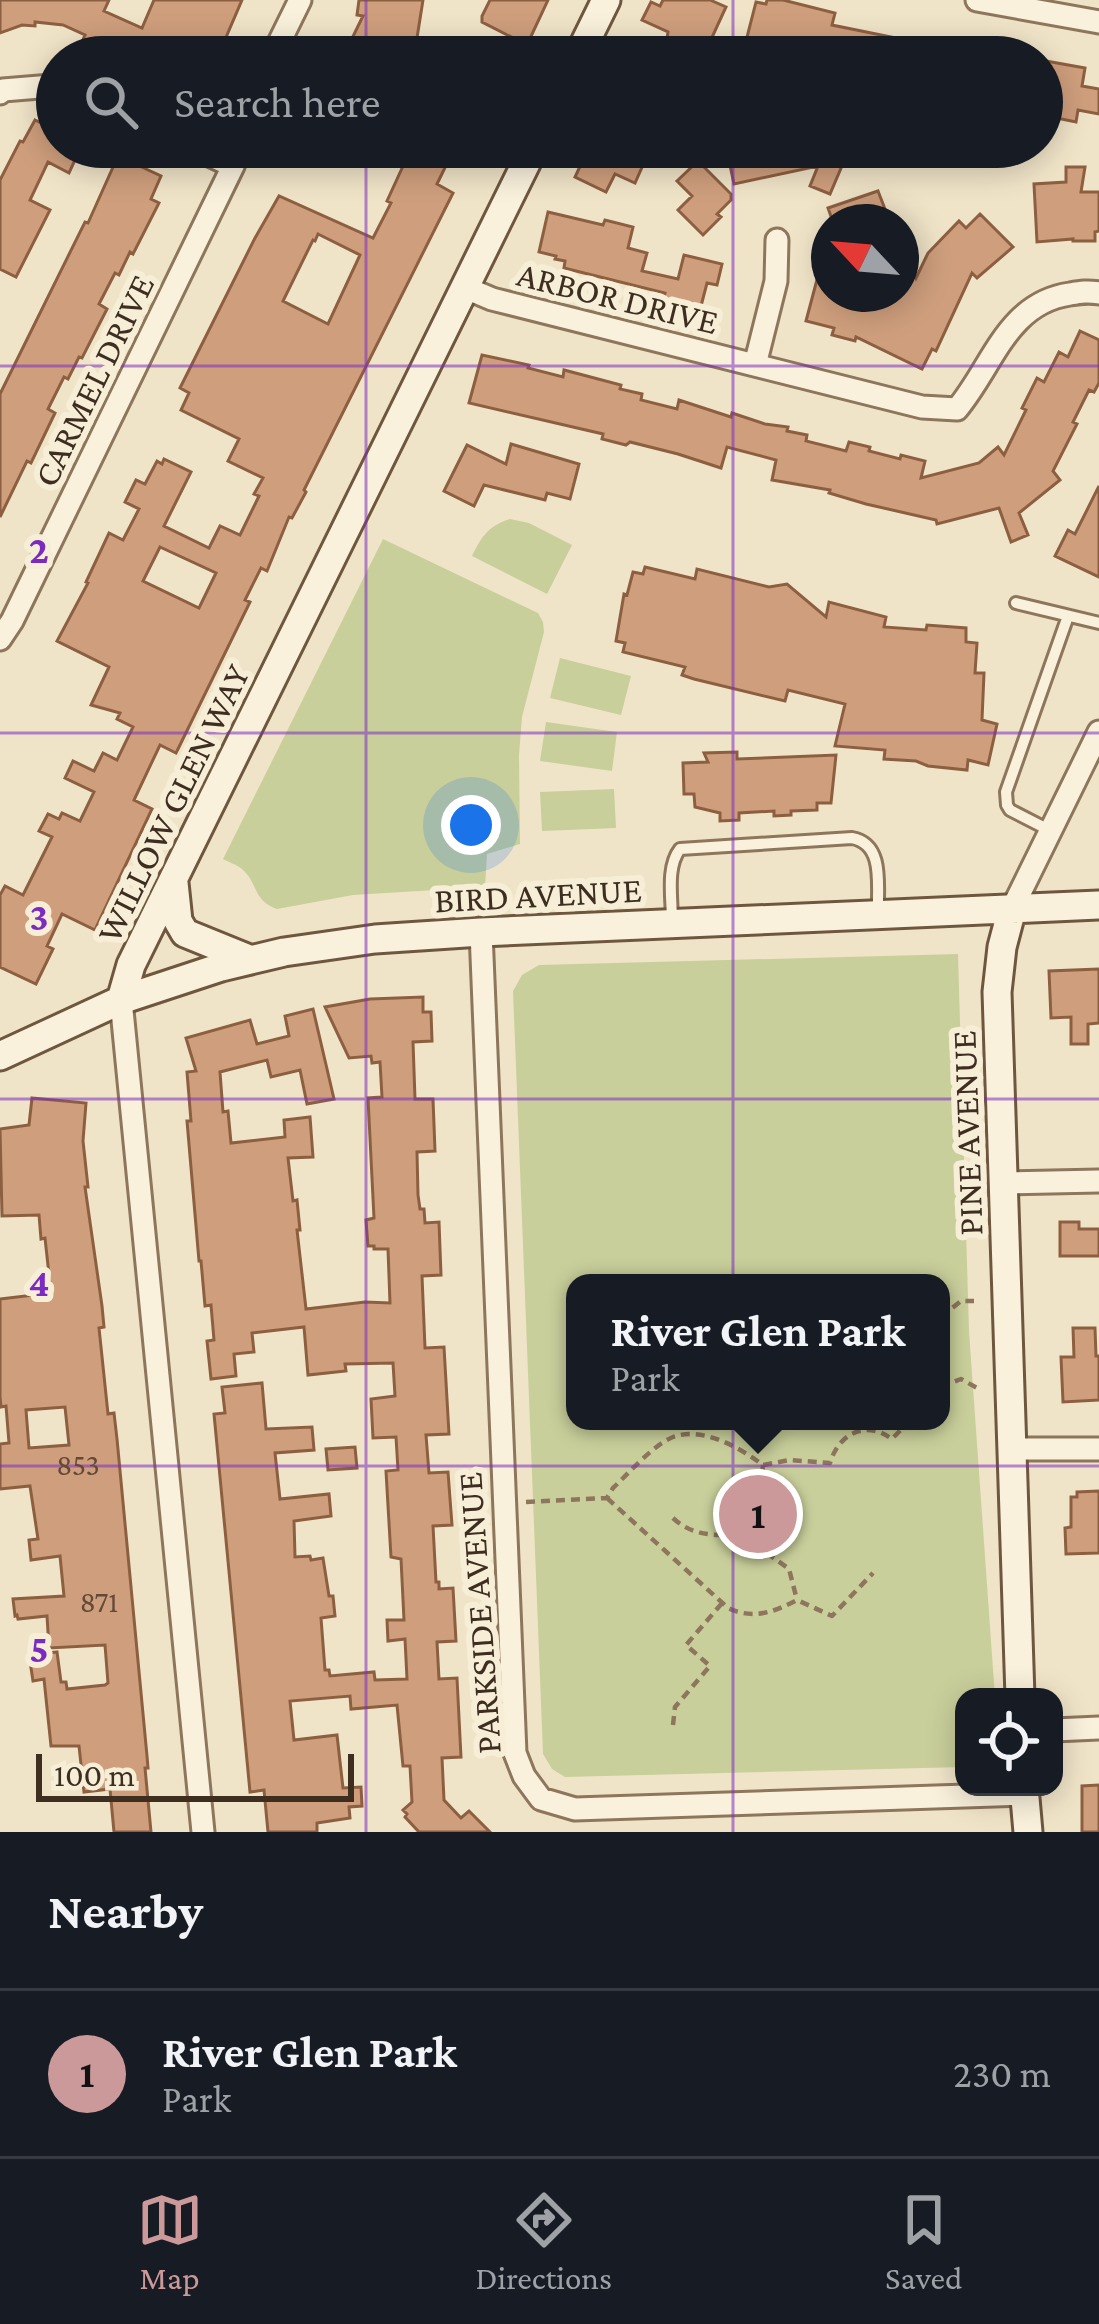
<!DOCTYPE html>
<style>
:root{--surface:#171b24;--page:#242831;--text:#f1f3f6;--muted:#9ea1a6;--line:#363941;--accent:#cc999b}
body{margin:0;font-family:"Crimson Pro",serif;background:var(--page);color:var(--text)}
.controls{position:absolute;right:36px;bottom:36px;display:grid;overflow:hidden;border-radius:24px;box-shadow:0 6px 30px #0003}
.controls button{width:108px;height:108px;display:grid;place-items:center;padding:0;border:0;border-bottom:3px solid var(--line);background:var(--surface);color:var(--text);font:60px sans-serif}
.compass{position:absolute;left:811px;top:204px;width:108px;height:108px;border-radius:50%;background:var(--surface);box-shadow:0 6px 30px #0003;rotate:296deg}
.scale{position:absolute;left:36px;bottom:30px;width:318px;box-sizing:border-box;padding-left:12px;border:6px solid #3d2e20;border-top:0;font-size:33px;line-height:42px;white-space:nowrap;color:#3d2e20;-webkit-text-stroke:9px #f7eed8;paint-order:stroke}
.you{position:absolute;left:471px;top:825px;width:42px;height:42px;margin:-30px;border:9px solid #fff;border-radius:50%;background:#1a73e8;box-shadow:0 0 0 18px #1a73e833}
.badge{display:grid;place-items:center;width:78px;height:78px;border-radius:50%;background:var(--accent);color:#111;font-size:39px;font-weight:700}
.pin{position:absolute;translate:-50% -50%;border:6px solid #fff;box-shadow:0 3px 12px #0006}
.popup{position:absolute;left:566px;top:1274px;width:384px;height:156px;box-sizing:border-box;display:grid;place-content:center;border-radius:24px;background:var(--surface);filter:drop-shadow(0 3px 9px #0005);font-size:39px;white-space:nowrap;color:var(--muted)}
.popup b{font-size:45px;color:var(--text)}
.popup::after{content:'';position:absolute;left:50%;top:100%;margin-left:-24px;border:24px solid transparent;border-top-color:var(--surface)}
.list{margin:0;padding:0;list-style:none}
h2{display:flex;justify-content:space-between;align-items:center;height:156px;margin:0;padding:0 48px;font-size:51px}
h2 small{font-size:39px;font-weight:400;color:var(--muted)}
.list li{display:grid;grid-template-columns:78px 1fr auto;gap:36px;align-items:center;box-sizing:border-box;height:168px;padding:0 48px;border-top:3px solid var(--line)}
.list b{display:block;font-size:45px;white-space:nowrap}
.list p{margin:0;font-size:39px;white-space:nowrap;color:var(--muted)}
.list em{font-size:39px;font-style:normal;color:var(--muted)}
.icon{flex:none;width:66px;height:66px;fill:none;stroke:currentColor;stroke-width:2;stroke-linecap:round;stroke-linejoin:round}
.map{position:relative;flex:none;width:1099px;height:1832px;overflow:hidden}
.search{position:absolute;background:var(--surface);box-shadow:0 6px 30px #0003;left:36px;right:36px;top:36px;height:132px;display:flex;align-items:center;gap:30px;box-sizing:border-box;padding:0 42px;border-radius:66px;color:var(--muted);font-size:45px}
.sheet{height:324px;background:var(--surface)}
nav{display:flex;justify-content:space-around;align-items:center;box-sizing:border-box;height:168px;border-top:3px solid var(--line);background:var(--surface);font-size:33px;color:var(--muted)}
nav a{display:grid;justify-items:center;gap:6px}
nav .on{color:var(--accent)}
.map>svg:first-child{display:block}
.green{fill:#c9cf9b;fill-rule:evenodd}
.building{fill:#cf9f7d;stroke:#8d5f41;stroke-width:3;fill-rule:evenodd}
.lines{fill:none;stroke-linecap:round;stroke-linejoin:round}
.lane-casing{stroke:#8d765c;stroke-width:16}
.street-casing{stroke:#8d765c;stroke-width:27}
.secondary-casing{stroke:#6f573f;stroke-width:33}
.path{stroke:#8d765c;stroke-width:4.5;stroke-dasharray:9 6;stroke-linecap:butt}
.lane{stroke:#faf1dc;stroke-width:10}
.street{stroke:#faf1dc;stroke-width:21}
.secondary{stroke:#faf1dc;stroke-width:27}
.grid{fill:none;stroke:#7b2cbf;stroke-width:3;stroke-opacity:0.55}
.labels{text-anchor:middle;stroke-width:12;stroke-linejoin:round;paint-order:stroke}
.number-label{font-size:30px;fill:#624a37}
.street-label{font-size:36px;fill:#3d2e20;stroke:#f7eed8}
.grid-label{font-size:39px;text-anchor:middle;font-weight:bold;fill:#7b2cbf;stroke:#f7eed8;stroke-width:12;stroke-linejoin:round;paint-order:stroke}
</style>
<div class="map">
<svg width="1099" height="1832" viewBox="0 0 1099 1832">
<rect width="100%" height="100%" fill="#f0e4c8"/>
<path class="green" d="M510,519L529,523L572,545L547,594L472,556C482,536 488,526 510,519Z
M383,539L538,613L543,622L544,632L522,717L519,755L520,844L487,854L485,887L353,895L277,909C252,900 259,884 242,869C237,865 229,862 223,859Z
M560,658L631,676L621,715L550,698Z
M546,722L617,732L612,771L540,761Z
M614,789L616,828L542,831L540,792Z
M958,954L969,1331L995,1697H964V1767L565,1777L552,1769L543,1754L513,991L522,975L539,965ZM575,1283H941V1421H575Z"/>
<path class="building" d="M0,0H109L104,11L142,28L154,0H242L224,42L257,57H116L82,42L85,35L63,25L35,22V26L22,25L0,33Z
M359,0H423L417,38L421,39L412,57H343L363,16L357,15Z
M490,0H548L527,45L482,22V16Z
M663,0H710L726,7L703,57H664L668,32L642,20L651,2L660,6Z
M767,0H783L835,13L832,25L921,43L914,57H776L744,49L756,2L766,4Z
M1046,61L1085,68L1082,86L1099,89V114L1078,110L1076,122L1042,115V84Z
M35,120L57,131V147H81L69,173L48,162L30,200L50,210L16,277L0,269V180L20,141L23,142Z
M363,147H455L437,184L453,193L304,490L306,492L292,518L289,517L267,571L261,568L245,600L250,602L179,747L176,753L160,745L134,800L152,809L95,930L62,914L47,946L53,949L36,984L0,967V895L5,886L23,895L52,837L39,831L48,814L59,819L62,813L80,821L94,792L65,778L73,761L94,771L103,753L117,760L133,727L117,719L120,713L91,705L109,667L57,641L88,583L86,582L109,533L123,540L139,509L125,502L136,480L145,484L157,461L162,464L164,459L191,472L164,526L209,548L220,526L240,535L259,496L254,494L263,478L228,461L239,439L181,410L189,393L180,388L255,238L279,196L373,238L391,203L387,201L403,166ZM318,234L360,255L328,324L283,301L313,240L315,241ZM160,547L216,573L199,608L143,581Z
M589,147H651L635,183L615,174L606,192L575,177Z
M726,147H850L830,194L810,186L818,166L734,184Z
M118,156L161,176L151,199L159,203L133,254L130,252L119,275L115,273L99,304L107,309L82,358L79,357L68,379L64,377L48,409L55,413L31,463L27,461L0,517V394L85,222L88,223Z
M698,161L731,194V200L717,214L721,217L703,235L678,210L692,196L677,181Z
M1066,167H1085L1081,192H1099V231L1095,232V241H1073V239L1037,242L1034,184L1066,182Z
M878,191L890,222H833L828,208Z
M548,212L603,225L605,220L633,227L628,248L647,253L642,271L678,279L684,255L722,264L717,285L707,283L700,310L663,301L665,293L564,268L565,261L555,259L556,256L539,252Z
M980,214L1013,247L977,278L972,273L936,351L932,349L922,369L856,337L855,341L832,335L834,328L806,321L823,257L829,258V294H869L895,301L901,294L911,266L916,278L928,253L959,221L966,228Z
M1080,331L1099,340V383L1094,392L1089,390L1073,422L1077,424L1053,471L1060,480L1019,513L1028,535L1011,542L999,508L937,524L936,520L866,504L829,493L830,490L772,480L776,460L727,447L721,468L678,454L630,442L626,445L602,439L603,434L469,403L482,355L529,365L528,368L563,377L564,370L621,385L620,389L642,394L641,400L677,409L679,400L731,417L732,413L765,424L788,427L787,431L807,435L806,441L846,451L849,442L870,447L869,451L900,459L901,455L925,461L921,478L979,463L998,447L1004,455L1026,410L1022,408L1037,378L1044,382L1059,352L1068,357Z
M511,444L579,464L570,499L547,493L545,500L484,485L474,506L444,491L467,445L506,464Z
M1099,486V577L1055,556L1068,530L1075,534Z
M645,567L695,579L697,569L769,587L787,584L826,617L829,602L886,617L884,627L926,630L927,625L966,628V642L977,643L975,673H984L982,720L997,724L988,765L968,760L967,770L928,766L916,761L884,759L885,750L835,746L845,704L788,690L785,701L694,679L682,675L685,667L623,652L625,643L616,641L624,594L627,595L633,572L643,574Z
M737,752V759L836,755L831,803H817V810L791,811V815L774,816V811L739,813V820L720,821V813L695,807L694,794H684L683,763L708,762L704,753Z
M1099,969V1023L1088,1024V1044H1071V1017L1051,1018L1049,971Z
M423,997V1012H431L432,1041L413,1042L415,1099H433L435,1151L417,1152L418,1195L420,1209H424L425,1223L439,1222L441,1275L422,1276L425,1348L444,1347L449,1434L426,1435L429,1473L448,1472L452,1525L433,1526L436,1582H439V1589L453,1588L456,1641L437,1642L439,1679L457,1678L461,1757L442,1758L444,1800L461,1818L469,1811L490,1832H419L405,1817L407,1814L403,1810L412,1802L410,1766H403L397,1705L351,1709L350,1696L290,1701L294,1740L337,1735L343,1788L361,1787L362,1806L349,1807L350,1818L317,1823V1832H268L264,1790L250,1792L214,1414L225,1413L222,1387L262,1383L266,1429L312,1427L314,1450L275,1453L280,1499L329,1494L331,1516L294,1521L295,1557L310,1556L311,1560L323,1558L329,1596H333L335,1616L321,1618L325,1670H329L330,1676L374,1672L375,1680L407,1679L405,1639L388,1641L387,1620H404L401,1559L391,1557L386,1471L398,1470L396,1437L373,1438L371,1399L395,1396L393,1363L345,1364L346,1371L308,1375L304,1327L252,1333L254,1352L234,1354L236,1376L211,1379L207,1341L214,1340L211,1305L205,1306L201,1261H199L187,1121H191L187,1072L196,1071L186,1038L250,1020L257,1044L289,1036L285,1016L313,1009L334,1099L307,1104L300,1070L271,1077L267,1060L220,1072L223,1112L228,1111L231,1143L285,1137L284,1120L310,1117L313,1157L288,1158L293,1201L297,1200L300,1230H297L306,1309L365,1302L390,1303L388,1249H374V1246H368L366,1220L374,1218L368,1098L382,1097L380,1062L372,1063L371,1056L349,1058L325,1007L370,999Z
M32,1098L86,1103L83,1141L88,1187H85L102,1306L104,1327L99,1328L108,1414L114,1413L117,1439L147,1756L148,1768H145L151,1832H114L110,1789L84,1792L79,1746H51L44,1679L33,1681L29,1655L57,1652L61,1682H66L67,1689L105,1685L108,1683L105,1645L49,1648L47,1616L18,1619L17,1615L15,1616L13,1599L64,1596L60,1556L31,1560L29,1540L38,1539L30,1486L0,1489V1444L9,1443L6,1406L1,1407L0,1397V1299L51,1293L45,1238L41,1239L39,1215L2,1216L0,1129L29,1125ZM65,1407L69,1445L29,1448L26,1410Z
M1060,1222H1079V1229H1099V1256H1060Z
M1073,1328H1095L1096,1356H1099V1400L1063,1402L1061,1357H1074Z
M355,1447L357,1468L328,1470L326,1449Z
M1099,1491V1553L1066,1554L1065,1528L1071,1527V1497H1077V1492Z
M1099,1785V1832H1082V1786Z"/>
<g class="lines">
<defs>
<path id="lane" d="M1016,603L1099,623
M1051,831L1010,810L1007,805L1006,792L1068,616
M672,921C672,898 666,867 680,849L852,838C885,844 877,886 878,912"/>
<path id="street" d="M977,0L1099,22
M272,57L300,0
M0,93L3,90L52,86L57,88
M192,147L233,166
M466,288L492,299L922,407L957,409C993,366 1007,303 1070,294C1081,292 1088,291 1099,293
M755,365L776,281L777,240
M0,639L12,621L233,166L240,147
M1012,909L1099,732
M481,932L515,1753L524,1776L541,1799L575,1809L1024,1794
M121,1000L203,1832
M1003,1183L1099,1181
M1010,1449H1099
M1054,1730L1099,1728"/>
<path id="secondary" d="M578,57L606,0
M174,883L178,921L185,933L249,959
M1012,909L1002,947L997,992L1020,1697
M121,1000L131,965L534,147
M0,1056L121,1000L221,967L284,952L375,939L481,932L1099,905
M1024,1787L1028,1832"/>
</defs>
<use href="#lane" class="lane-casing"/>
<use href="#street" class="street-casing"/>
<use href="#secondary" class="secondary-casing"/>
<path class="path" d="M941,1317L961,1301H974
M941,1387L961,1379L977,1388
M763,1465L757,1531L761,1543L771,1556L789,1569L797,1600
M607,1498L728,1608C753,1620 774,1612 797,1600L832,1616L873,1573
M526,1502L607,1498L613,1488C628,1474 653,1445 673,1437C703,1426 740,1448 763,1465L790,1460L830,1463C839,1433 866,1420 892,1439L909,1421
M673,1518C696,1540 728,1536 757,1531
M673,1725L675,1707L710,1666L686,1645L723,1602"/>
<use href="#lane" class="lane"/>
<use href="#street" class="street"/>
<use href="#secondary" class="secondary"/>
</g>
<path class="grid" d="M366,0V57M733,0V57M366,147V1832M733,147V1832M0,366H1099M0,733H1099M0,1099H1099M0,1466H1099"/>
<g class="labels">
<g class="number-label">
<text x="78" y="1475">853</text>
<text x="99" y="1612">871</text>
</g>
<g class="street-label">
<text transform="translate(618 297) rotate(14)" y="13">ARBOR DRIVE</text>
<text transform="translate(93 380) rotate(-64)" y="13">CARMEL DRIVE</text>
<text transform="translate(172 803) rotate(-64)" y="13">WILLOW GLEN WAY</text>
<text transform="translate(538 894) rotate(-3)" y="13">BIRD AVENUE</text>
<text transform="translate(966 1133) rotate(-92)" y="13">PINE AVENUE</text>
<text transform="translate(478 1613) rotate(-94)" y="13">PARKSIDE AVENUE</text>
</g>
</g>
<g class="grid-label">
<text x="39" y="563">2</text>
<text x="39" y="930">3</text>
<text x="39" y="1296">4</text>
<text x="39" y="1662">5</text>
</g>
</svg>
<div class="controls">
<button><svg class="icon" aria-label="locate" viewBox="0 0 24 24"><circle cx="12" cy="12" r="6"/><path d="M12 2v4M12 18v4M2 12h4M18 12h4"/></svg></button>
</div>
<svg class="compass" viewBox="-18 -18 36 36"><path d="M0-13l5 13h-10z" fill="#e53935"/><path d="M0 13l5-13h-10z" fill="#9ea1a6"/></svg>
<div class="scale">100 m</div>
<div class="you"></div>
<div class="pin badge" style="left:758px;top:1514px">1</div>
<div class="popup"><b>River Glen Park</b>Park</div>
<div class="search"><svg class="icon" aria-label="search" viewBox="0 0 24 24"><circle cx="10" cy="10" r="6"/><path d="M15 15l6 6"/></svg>Search here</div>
</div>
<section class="sheet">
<h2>Nearby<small></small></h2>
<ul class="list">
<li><span class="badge">1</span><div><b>River Glen Park</b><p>Park</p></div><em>230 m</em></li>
</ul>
</section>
<nav>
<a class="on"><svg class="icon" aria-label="map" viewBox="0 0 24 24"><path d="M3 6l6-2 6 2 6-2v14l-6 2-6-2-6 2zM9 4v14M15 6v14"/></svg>Map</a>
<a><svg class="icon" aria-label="directions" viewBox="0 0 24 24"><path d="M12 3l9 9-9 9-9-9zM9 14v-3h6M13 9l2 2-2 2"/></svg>Directions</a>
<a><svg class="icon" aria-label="saved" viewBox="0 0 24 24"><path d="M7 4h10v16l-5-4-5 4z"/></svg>Saved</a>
</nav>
